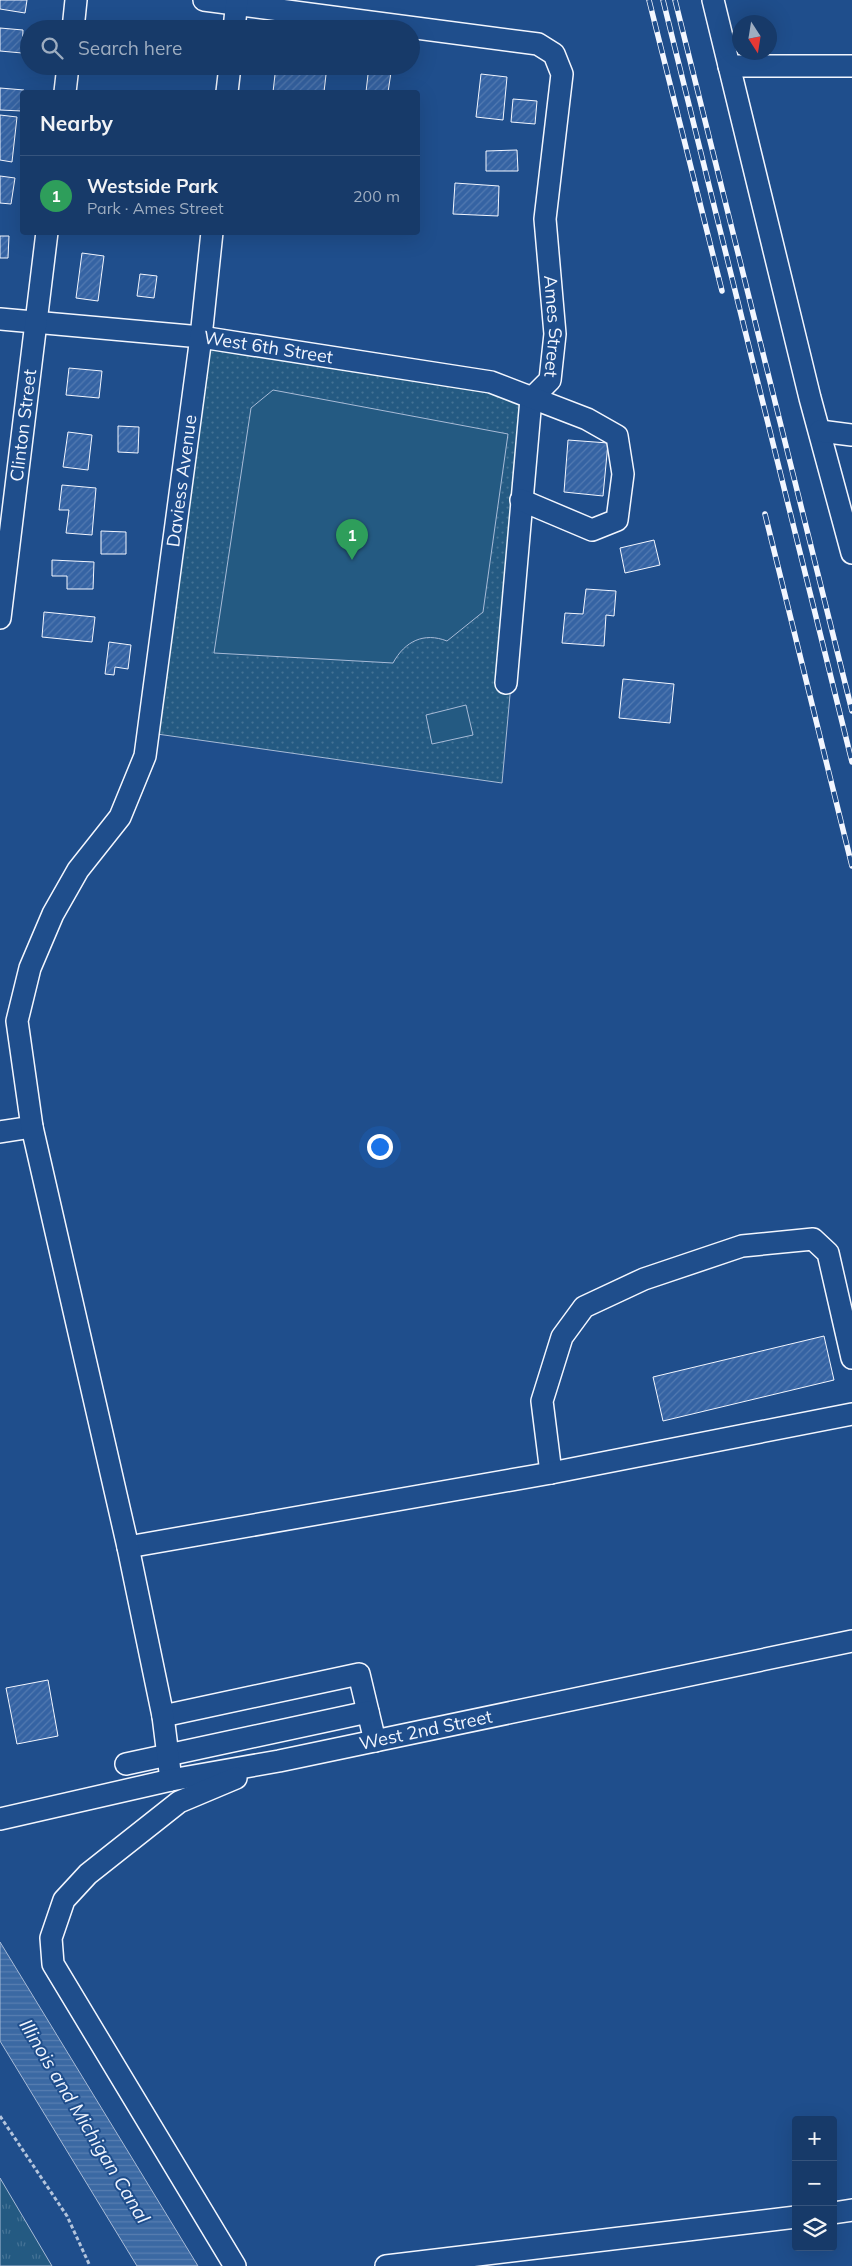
<!DOCTYPE html>
<meta charset="utf-8">
<style>
:root{--surface:#173a69;--page:#244571;--text:#f1f3f6;--muted:#9eadc0;--line:#36547d;--accent:#e69b98}
body{margin:0;font-family:Mulish,sans-serif;background:var(--page);color:var(--text)}
.controls{position:absolute;right:15px;bottom:15px;display:grid;overflow:hidden;border-radius:5px;box-shadow:0 5px 20px #0002}
.controls button{width:45px;height:45px;display:grid;place-items:center;padding:0;border:0;border-bottom:1px solid var(--line);background:var(--surface);color:var(--text);font:25px sans-serif}
.compass{position:absolute;left:732px;top:15px;width:45px;height:45px;border-radius:50%;background:var(--surface);box-shadow:0 5px 20px #0002;rotate:168deg}
.you{position:absolute;left:379px;top:1146px;width:18px;height:18px;margin:-12px;border:4px solid #fff;border-radius:50%;background:#1a73e8;box-shadow:0 0 0 8px #1a73e833}
.badge{display:grid;place-items:center;width:32px;height:32px;border-radius:50%;background:var(--accent);color:#fff;font-size:16px;font-weight:700}
.pin{position:absolute;translate:-50% -41px;filter:drop-shadow(0 1px 2px #0008)}
.pin::after{content:'';position:absolute;top:26px;width:18px;height:15px;background:inherit;clip-path:polygon(0 0,100% 0,50% 100%)}
.list{margin:0;padding:0;list-style:none}
h2{display:flex;justify-content:space-between;align-items:center;height:65px;margin:0;padding:0 20px;font-size:21px}
h2 small{font-size:16px;font-weight:400;color:var(--muted)}
.list li{display:grid;grid-template-columns:32px 1fr auto;gap:15px;align-items:center;box-sizing:border-box;height:80px;padding:0 20px;border-top:1px solid var(--line)}
.list b{display:block;font-size:19px;white-space:nowrap}
.list p{margin:0;font-size:16px;white-space:nowrap;color:var(--muted)}
.list em{font-size:16px;font-style:normal;color:var(--muted)}
.icon{flex:none;width:28px;height:28px;fill:none;stroke:currentColor;stroke-width:2;stroke-linecap:round;stroke-linejoin:round}
.map{position:relative;flex:none;width:852px;height:2266px;overflow:hidden}
.search{position:absolute;background:var(--surface);box-shadow:0 5px 20px #0002;left:20px;top:20px;width:400px;height:55px;display:flex;align-items:center;gap:12px;box-sizing:border-box;padding:0 18px;border-radius:28px;color:var(--muted);font-size:19px}
.panel{position:absolute;background:var(--surface);box-shadow:0 5px 20px #0002;left:20px;top:90px;width:400px;height:145px;border-radius:5px}
.map>svg:first-child{display:block}
.grass{fill:url(#grass-tufts);stroke:#a8bbd7}
.park{fill:url(#park-dots);stroke:#a8bbd7}
.garden{fill:#245a82;stroke:#a8bbd7}
.water{fill:url(#water-rules);stroke:#a8bbd7}
.building{fill:url(#building-hatch);stroke:#f2f6ff}
.lines{fill:none;stroke-linecap:round;stroke-linejoin:round}
.minor-casing{stroke:#f2f6ff;stroke-width:24}
.path{stroke:#b3c4dc;stroke-width:3;stroke-dasharray:4 2.5;stroke-linecap:butt}
.minor{stroke:#1f4e8c;stroke-width:21}
.rail-casing{stroke:#f2f6ff;stroke-width:5.5}
.rail{stroke:#1f4e8c;stroke-width:4;stroke-dasharray:11;stroke-linecap:butt}
.labels{text-anchor:middle;stroke-width:4;stroke-linejoin:round;paint-order:stroke}
.street-label{font-size:18px;fill:#f2f6ff;stroke:#1f4e8c}
.water-label{font-size:19px;font-style:italic;fill:#f2f6ff;stroke:#1f4e8c}
</style>
<div class="map">
<svg width="852" height="2266" viewBox="0 0 852 2266">
<defs>
<pattern id="grass-tufts" width="24" height="20" patternUnits="userSpaceOnUse" patternTransform="scale(1.25)"><rect width="24" height="20" fill="#245a82"/><path d="M3 7l-1-3M5 7V3M7 7l1-3M15 17l-1-3M17 17v-4M19 17l1-3" fill="none" stroke="#447295"/></pattern>
<pattern id="park-dots" width="8" height="8" patternUnits="userSpaceOnUse" patternTransform="scale(1.25)"><rect width="8" height="8" fill="#245a82"/><path d="M2 2h.1M6 6h.1" fill="none" stroke="#447295" stroke-width="1.8" stroke-linecap="round"/></pattern>
<pattern id="water-rules" width="6" height="5" patternUnits="userSpaceOnUse" patternTransform="scale(1.25)"><rect width="6" height="5" fill="#3b69a3"/><path d="M0 2.5h6" fill="none" stroke="#587fb1"/></pattern>
<pattern id="building-hatch" width="6" height="6" patternUnits="userSpaceOnUse" patternTransform="scale(1.25)"><rect width="6" height="6" fill="#3563a3"/><path d="M-1 1l2-2M0 6l6-6M5 7l2-2" fill="none" stroke="#537ab1"/></pattern>
</defs>
<rect width="100%" height="100%" fill="#1f4e8c"/>
<path class="grass" d="M0,2178L52,2266H0Z"/>
<path class="park" d="M212,328L538,386L502,783L157,734Z"/>
<path class="garden" d="M273,390L508,434L483,612L447,641C424,632 405,641 393,663L214,653L251,408Z
M466,705L473,735L432,744L426,715Z"/>
<path class="water" d="M0,1942L198,2266H137L0,2041Z"/>
<path class="building" d="M0,0H27L25,13L0,9Z
M109,21L133,22V29H109Z
M0,28L23,30L22,53L0,51Z
M106,66H130V72L105,70Z
M276,66H327L324,92H273Z
M369,66H392L388,92H366Z
M481,74L507,77L503,120L476,117Z
M0,88L24,90L22,111L0,110Z
M513,99L537,101L535,124L511,122Z
M0,115L17,117L12,162L0,160Z
M517,150L518,171H486V151Z
M0,176L15,178L11,204L0,203Z
M455,183L499,186L498,216L453,214Z
M0,236H9L8,258H0Z
M82,253L104,256L98,301L76,298Z
M140,274L157,276L154,298L137,296Z
M69,368L102,371L99,398L66,395Z
M118,426L139,427L138,453L118,452Z
M68,432L92,435L88,470L63,467Z
M568,440L608,443L603,496L564,492Z
M62,485L96,488L92,535L66,533L69,510H59Z
M101,531L126,532V554H101Z
M654,540L660,565L625,573L620,548Z
M52,560L94,562L93,589H67V576H52Z
M586,589L616,591L614,616L606,615L604,646L562,643L565,613L583,614Z
M44,612L95,617L92,642L42,637Z
M109,642L131,645L128,669L115,667L114,675L105,674Z
M623,679L674,684L670,723L619,718Z
M824,1336L834,1380L663,1421L653,1377Z
M48,1680L58,1736L17,1744L6,1688Z"/>
<g class="lines">
<defs>
<g id="minor">
<path id="s1" d="M204,0L538,44L554,54L562,74L545,219L555,334L550,380L531,399L506,683"/>
<path d="M713,0L810,398L852,553"/>
<path d="M73,29L76,0"/>
<path d="M234,29L237,0"/>
<path d="M729,66H852"/>
<path d="M65,92L68,66"/>
<path d="M227,92L230,66"/>
<path id="s2" d="M0,319L201,337L491,382L587,419L617,436L623,474L617,520L592,530L521,500"/>
<path d="M820,431L852,435"/>
<path id="s3" d="M0,618L47,232"/>
<path d="M0,1132L32,1127"/>
<path d="M551,1473L542,1401L562,1337L584,1307L644,1279L742,1246L813,1239L828,1253L852,1358"/>
<path d="M128,1547L551,1473L852,1414"/>
<path d="M163,1716L359,1674L375,1741"/>
<path d="M126,1764L368,1712"/>
<path id="s4" d="M171,1780L163,1716L128,1547L32,1127L17,1021L30,968L53,914L78,870L120,817L145,756L201,337L212,232"/>
<path id="s5" d="M0,1819L171,1780L279,1761L852,1641"/>
<path d="M833,2213L852,2210"/>
<path d="M235,2266L53,1964L51,1938L64,1900L88,1874L179,1802L236,1778"/>
<path d="M386,2266L796,2217"/>
</g>
</defs>
<use href="#minor" class="minor-casing"/>
<path class="path" d="M0,2116L67,2216L90,2266"/>
<use href="#minor" class="minor"/>
<defs>
<path id="rail" d="M649,0L722,291
M663,0L852,762
M675,0L852,711
M765,514L852,866"/>
</defs>
<use href="#rail" class="rail-casing"/>
<use href="#rail" class="rail"/>
</g>
<g class="labels">
<g class="street-label">
<text dy="6" stroke="none"><textPath href="#s1" startOffset="631">Ames Street</textPath></text>
<text dy="6" stroke="none"><textPath href="#s2" startOffset="270">West 6th Street</textPath></text>
<text dy="6" stroke="none"><textPath href="#s3" startOffset="194">Clinton Street</textPath></text>
<text dy="6" stroke="none"><textPath href="#s4" startOffset="1350">Daviess Avenue</textPath></text>
<text dy="6" stroke="none"><textPath href="#s5" startOffset="435">West 2nd Street</textPath></text>
</g>
<g class="water-label">
<text transform="translate(85 2121) rotate(59)" y="7">Illinois and Michigan Canal</text>
</g>
</g>
</svg>
<div class="controls">
<button>+</button>
<button>−</button>
<button><svg class="icon" aria-label="layers" viewBox="0 0 24 24"><path d="M12 4l9 5-9 5-9-5zM3 14l9 5 9-5"/></svg></button>
</div>
<svg class="compass" viewBox="-18 -18 36 36"><path d="M0-13l5 13h-10z" fill="#e53935"/><path d="M0 13l5-13h-10z" fill="#9eadc0"/></svg>
<div class="you"></div>
<div class="pin badge" style="left:352px;top:560px;background:#2e9e5b">1</div>
<div class="search"><svg class="icon" aria-label="search" viewBox="0 0 24 24"><circle cx="10" cy="10" r="6"/><path d="M15 15l6 6"/></svg>Search here</div>
<section class="panel">
<h2>Nearby<small></small></h2>
<ul class="list">
<li><span class="badge" style="background:#2e9e5b">1</span><div><b>Westside Park</b><p>Park · Ames Street</p></div><em>200 m</em></li>
</ul>
</section>
</div>
